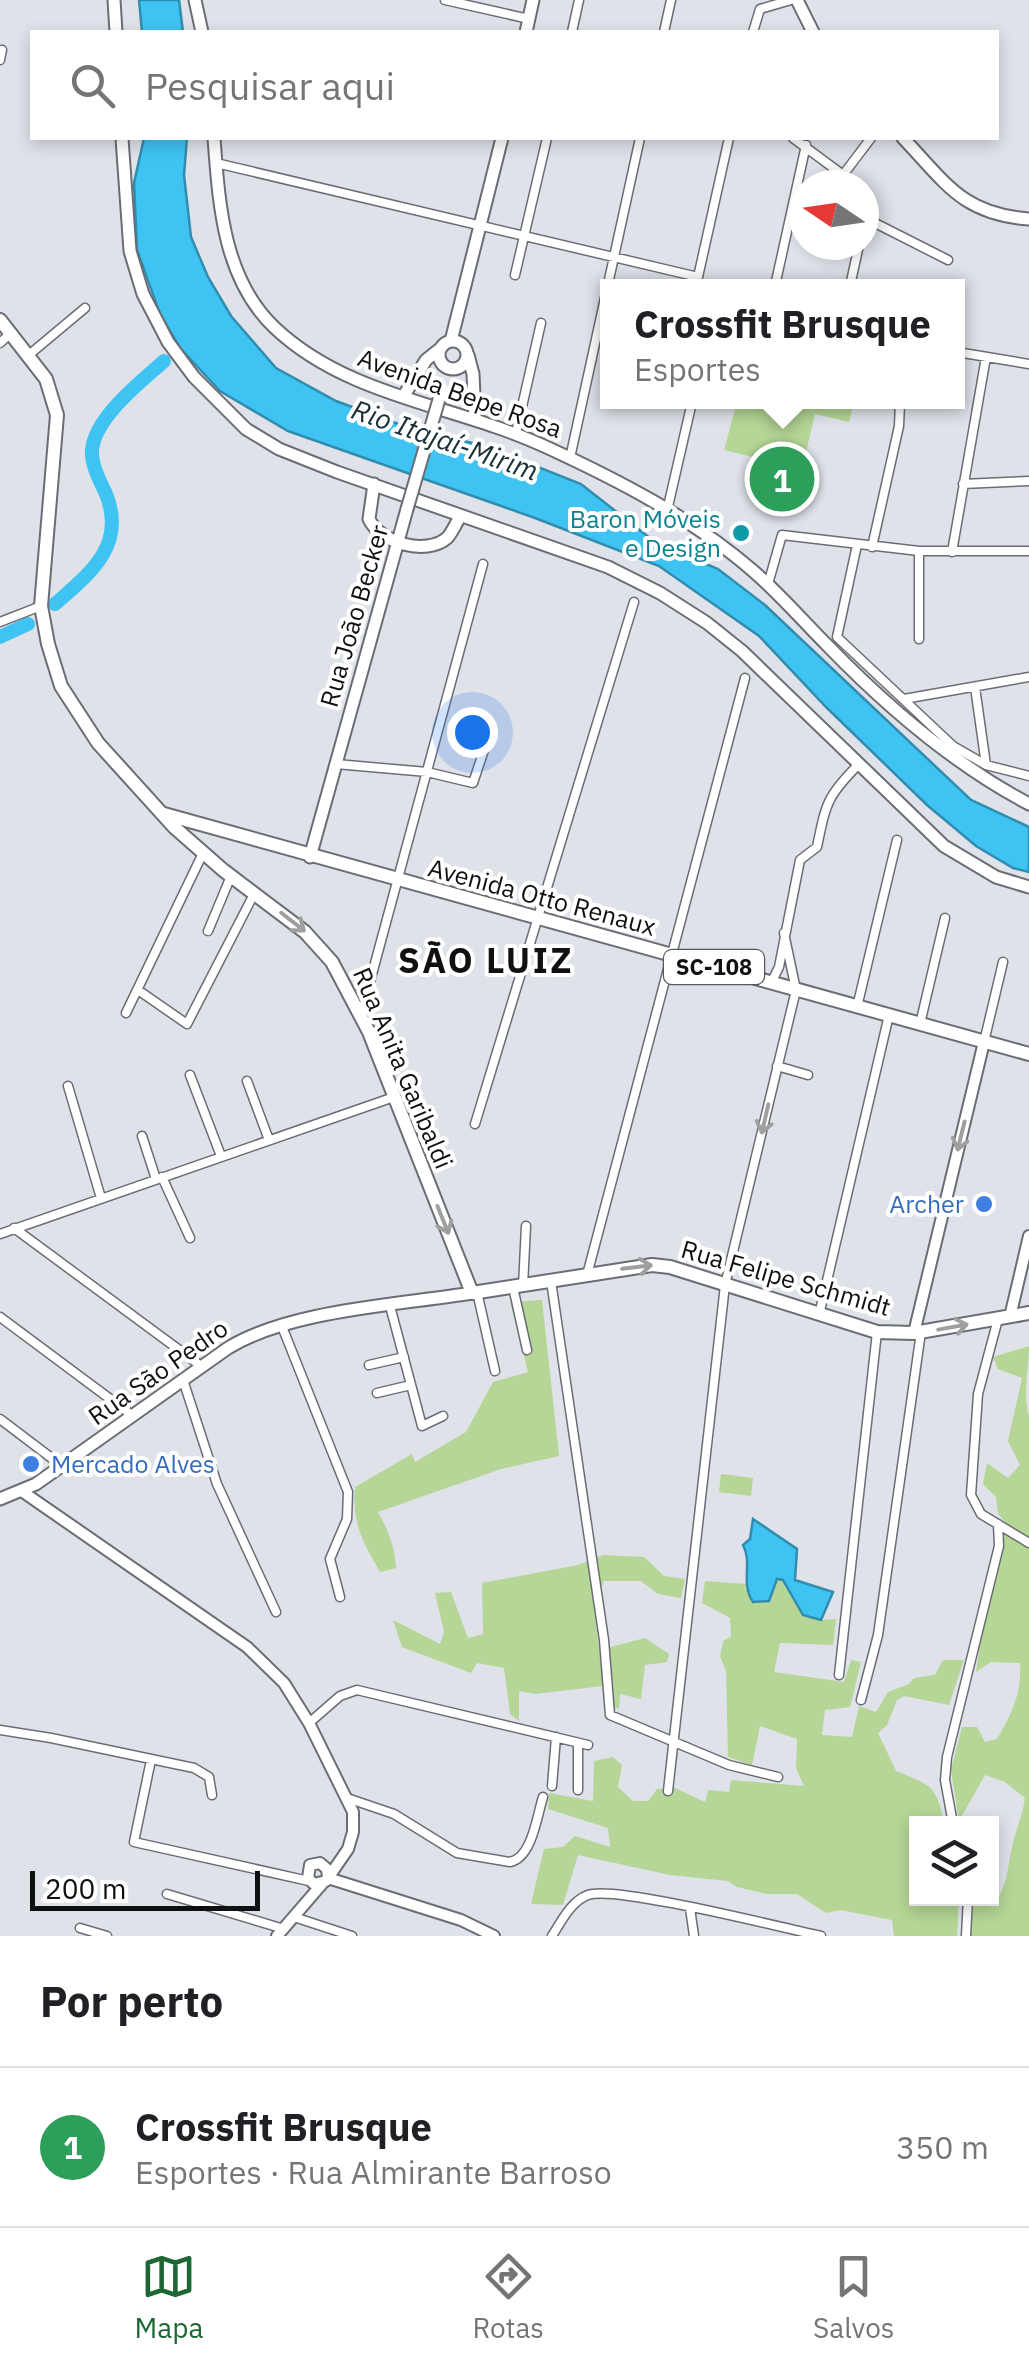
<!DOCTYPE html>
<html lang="pt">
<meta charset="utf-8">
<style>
:root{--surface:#fff;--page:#f6f6f6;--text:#202124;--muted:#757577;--line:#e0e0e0;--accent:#1e6633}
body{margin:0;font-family:"IBM Plex Sans",sans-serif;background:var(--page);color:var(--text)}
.controls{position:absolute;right:30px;bottom:30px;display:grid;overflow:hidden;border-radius:0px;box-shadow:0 5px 15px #0003}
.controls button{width:90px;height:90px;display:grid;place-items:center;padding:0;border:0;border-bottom:2px solid var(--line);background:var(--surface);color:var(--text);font:50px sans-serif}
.compass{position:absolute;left:789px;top:170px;width:90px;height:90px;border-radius:50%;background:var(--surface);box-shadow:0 5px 15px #0003;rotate:283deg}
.scale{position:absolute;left:30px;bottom:25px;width:230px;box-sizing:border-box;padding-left:10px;border:5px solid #0f1012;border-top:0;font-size:28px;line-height:35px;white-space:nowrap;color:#0f1012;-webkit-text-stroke:8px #fff;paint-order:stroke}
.you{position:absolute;left:472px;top:732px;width:35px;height:35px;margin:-25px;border:8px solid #fff;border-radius:50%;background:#1a73e8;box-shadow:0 0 0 15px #1a73e833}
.badge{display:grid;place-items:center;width:65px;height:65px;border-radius:50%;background:var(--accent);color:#fff;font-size:32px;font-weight:700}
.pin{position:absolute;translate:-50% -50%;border:5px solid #fff;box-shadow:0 2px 10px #0006}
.popup{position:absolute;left:600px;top:279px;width:365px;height:130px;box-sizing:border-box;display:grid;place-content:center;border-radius:0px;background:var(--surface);filter:drop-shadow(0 2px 8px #0005);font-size:32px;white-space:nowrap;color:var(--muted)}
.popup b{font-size:38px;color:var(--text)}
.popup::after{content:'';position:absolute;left:50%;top:100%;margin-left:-20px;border:20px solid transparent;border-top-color:var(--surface)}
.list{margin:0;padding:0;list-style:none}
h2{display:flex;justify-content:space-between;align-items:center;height:130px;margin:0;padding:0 40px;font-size:42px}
h2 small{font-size:32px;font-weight:400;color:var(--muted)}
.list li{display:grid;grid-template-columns:65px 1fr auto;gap:30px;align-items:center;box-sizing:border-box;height:160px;padding:0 40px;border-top:2px solid var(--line)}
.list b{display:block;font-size:38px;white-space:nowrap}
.list p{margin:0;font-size:32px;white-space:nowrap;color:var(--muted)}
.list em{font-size:32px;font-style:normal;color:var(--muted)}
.icon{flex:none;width:55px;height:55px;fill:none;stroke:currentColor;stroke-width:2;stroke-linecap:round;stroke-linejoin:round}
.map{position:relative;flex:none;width:1029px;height:1936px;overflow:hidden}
.search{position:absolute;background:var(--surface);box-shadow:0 5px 15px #0003;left:30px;right:30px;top:30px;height:110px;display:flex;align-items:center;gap:25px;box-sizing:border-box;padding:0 35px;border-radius:0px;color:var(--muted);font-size:38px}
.sheet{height:290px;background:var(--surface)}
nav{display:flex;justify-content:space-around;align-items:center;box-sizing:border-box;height:140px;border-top:2px solid var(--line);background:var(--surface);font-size:28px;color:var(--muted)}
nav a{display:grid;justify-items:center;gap:5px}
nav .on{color:var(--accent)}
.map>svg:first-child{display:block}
.green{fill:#b5d696}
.water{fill:#3fc3f2;stroke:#318daf;stroke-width:2.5}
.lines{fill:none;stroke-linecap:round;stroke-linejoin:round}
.river{stroke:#3fc3f2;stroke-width:14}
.minor-casing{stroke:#6a6d73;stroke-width:11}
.tertiary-casing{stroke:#6a6d73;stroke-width:14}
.secondary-casing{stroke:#6a6d73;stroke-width:15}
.primary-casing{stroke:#6a6d73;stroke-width:16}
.minor{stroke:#fff;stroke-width:8}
.tertiary{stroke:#fff;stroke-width:10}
.secondary{stroke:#fff;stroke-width:11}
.primary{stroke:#fff;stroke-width:12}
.secondary-bridge-casing{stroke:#6a6d73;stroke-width:15;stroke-linecap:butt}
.secondary-bridge{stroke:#fff;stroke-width:11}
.oneway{stroke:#9f9fa0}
.culture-dot{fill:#0f9aa8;stroke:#fff;stroke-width:4}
.shop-dot{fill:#3f7fe0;stroke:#fff;stroke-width:4}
.labels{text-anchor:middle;stroke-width:8;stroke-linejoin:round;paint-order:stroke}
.shield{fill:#fff;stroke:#575859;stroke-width:2.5}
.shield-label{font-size:22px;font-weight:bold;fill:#0f1012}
.street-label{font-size:25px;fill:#0f1012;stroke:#fff}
.culture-label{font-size:25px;fill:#0d838f;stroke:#fff;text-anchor:end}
.shop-label{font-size:25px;fill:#366cbe;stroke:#fff;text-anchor:end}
.water-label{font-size:28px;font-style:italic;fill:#1a3039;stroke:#fff}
.district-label{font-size:35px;font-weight:bold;letter-spacing:2.5px;fill:#0f1012;stroke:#fff}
</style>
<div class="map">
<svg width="1029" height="1936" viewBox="0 0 1029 1936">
<rect width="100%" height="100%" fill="#dfe2e9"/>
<path class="green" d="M737,402H854L849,422L815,414L802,469L724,450Z
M542,1300L559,1456L501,1469L378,1512C388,1530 395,1547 396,1568L380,1572C362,1540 352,1524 355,1487L412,1454L415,1462L466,1432L493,1382L528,1372L510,1302Z
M1029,1346C1029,1370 1022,1392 1029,1416V1936H970L974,1899L992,1898V1893L999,1897C1009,1878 1008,1860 1014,1839C1018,1824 1023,1813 1025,1798L1005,1782L985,1775L959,1821L951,1770L962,1727H977L985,1742L997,1739C1012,1713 1022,1693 1020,1663L991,1662L976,1672L981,1636L1007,1524L998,1514L996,1497L983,1484L987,1463L1008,1478L1020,1465L1008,1441L1022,1378L998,1369L993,1357Z
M721,1474L753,1478L751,1496L719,1492Z
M603,1555L644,1557L664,1576L685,1579L681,1598L658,1594L641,1581H604L594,1608L599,1650L645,1638L669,1654L667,1662L645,1665L641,1699L620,1694L619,1709L612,1706L611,1685L536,1694L519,1691V1721L510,1714L504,1668L477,1663L471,1673L402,1647L393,1620L440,1644L444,1632L435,1593L451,1592L468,1638L483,1634L482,1583L578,1565Z
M777,1579L783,1580L803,1615L821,1620L836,1619L833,1645L780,1643L774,1672L844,1682L851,1660L861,1662L850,1707L825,1710L822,1735L852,1737L859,1706L876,1712L888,1692L909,1684L914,1678L935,1675L943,1660H964L949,1705L904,1696L897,1700L887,1725L878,1733L896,1771C930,1785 937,1785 944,1823L916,1824V1898L959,1899L957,1936H894L892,1920L840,1910L826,1913L797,1894H767L737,1887L728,1881L670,1875L578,1855L563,1905L531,1904L544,1849L563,1847L575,1836L610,1847L608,1828L548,1809L549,1793L593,1801L594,1761L613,1757L622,1765L618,1787L633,1801H648L657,1789L675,1788L705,1802L708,1790L729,1792L731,1780L804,1786L796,1768L797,1739L760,1726L752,1765L728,1757L726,1671L720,1656L723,1641L731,1637L730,1618L702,1603L705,1581L746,1584L745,1590Z"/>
<path class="water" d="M139,0H179L183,32H142Z
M144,138H187L184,175L191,237L208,277L231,316L276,368L336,401L412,429L485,446L581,484L655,542L718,569L765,605L971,800L1029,827V872L1013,868L976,846L927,805L826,707L759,636L659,566L535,518L288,431L220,391L180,348L160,314L137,250L134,183Z
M753,1519L797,1549L795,1580L833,1592L821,1620L803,1615L783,1580L777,1579L769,1601L753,1602C740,1583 753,1564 743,1545L750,1539Z"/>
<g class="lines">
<path class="river" d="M55,604C89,574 127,546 106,494C100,481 91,465 92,450C95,417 141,382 164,361
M0,637L28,624"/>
<defs>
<path id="minor" d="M445,0L529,19
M572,32L579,0
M664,32L671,0
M753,32L760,9L791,0
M0,60L2,50
M793,138L843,175L871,138
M216,163L698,277
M843,175L855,185
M864,192L875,223L948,260
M515,275L547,138
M693,286L698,277L729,138
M775,286L806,145
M850,286L859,245
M0,343L11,333
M957,352L1029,364
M30,354L85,308
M516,433L541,323
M570,458L640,138
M963,484L1029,481
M667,511L692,402
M857,545L837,637L953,746L986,765L1029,776
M872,547L899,426L900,402
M919,551V639
M952,552L986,357
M768,584L782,535L919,551H1029
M0,622L41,606
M975,687L986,765
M904,699L1029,677
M336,764L427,772L473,783L488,738
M208,931L231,876
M771,983L779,967L800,860L817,847C826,803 827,796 859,764
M138,990L187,1024L254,894
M857,1007L897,840
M126,1013L203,853
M361,1015L483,564
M920,1024L945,918
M984,1042L1003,962
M777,1066L808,1075
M190,1075L221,1156
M247,1081L269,1140
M68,1086L101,1198
M475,1124L634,602
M142,1136L156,1179
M162,1177L190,1238
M14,1228L201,1366
M0,1234L394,1097
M587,1275L745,678
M551,1281L604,1640L610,1715L729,1765L778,1777
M523,1286L526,1226
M513,1287L527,1350
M477,1292L495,1371
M390,1306L422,1426L443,1416
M819,1315L889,1015
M0,1317L133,1416
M998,1319L978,1394L971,1495L981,1514L1029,1543
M281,1324L348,1492L347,1519L330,1559L340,1597
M369,1365L404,1357
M183,1380L217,1484L276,1612
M377,1393L411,1385
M0,1419L62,1466
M839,1675L877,1332
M861,1700L878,1635L921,1332
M309,1723L340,1696L357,1690L588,1745
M0,1730L51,1738L194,1768L209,1777L212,1795
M151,1760L134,1842L309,1881
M552,1786L556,1737
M578,1790V1743
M668,1791L725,1285L796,990L784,933
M347,1798L394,1814L457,1853L510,1862C532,1858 537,1816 543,1797
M953,1824L945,1780L947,1757L999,1546L998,1524
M167,1894L284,1929
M690,1908L694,1936
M294,1917L352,1936
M80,1928L107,1936
M552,1936C561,1922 571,1901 588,1895C614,1885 783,1928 821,1936
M966,1936L968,1898"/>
<path id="tertiary" d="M1010,1317L1029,1236
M914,1333L984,1042
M23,1492L247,1647L284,1683L309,1723L353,1812V1832L348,1849L326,1881L314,1884L308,1878L310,1865L320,1863L327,1869L328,1878
M328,1878L461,1920L494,1936
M277,1936L322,1884"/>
<path id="secondary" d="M114,0L116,32
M195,0L202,32
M797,0L813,32
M526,32L533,0
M122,138L130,251L143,294L168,342L194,377L246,429L279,449L337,472L608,567L660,593L707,623L742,651L944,846L996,877L1029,887
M214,138C219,204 223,279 275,328C348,397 455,405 544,446C616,479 692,518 752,570C779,593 802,620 827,645C886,706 953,764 1029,804
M903,138C946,183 962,214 1029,219
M439 355a14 14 0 1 1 28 0a14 14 0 1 1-28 0Z
M451,341L502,138
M468,355L473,374L475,418
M403,397L426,360L441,348
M374,484L369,519C380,543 426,556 447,538C452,533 456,523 460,517
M310,857L407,509
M0,1499L36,1484L228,1348C290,1310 398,1305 472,1293"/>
<path id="primary" d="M0,320L46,379L57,415L41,606L48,644L61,686L98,743L174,827L223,870L305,932L332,962L369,1032L472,1293L652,1265L670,1267L877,1332L914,1333L1029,1313
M164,814L1029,1054"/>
</defs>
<use href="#minor" class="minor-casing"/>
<use href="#tertiary" class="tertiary-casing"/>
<use href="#secondary" class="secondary-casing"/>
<use href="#primary" class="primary-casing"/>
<use href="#minor" class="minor"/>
<use href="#tertiary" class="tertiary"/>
<use href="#secondary" class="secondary"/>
<use href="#primary" class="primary"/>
<defs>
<path id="secondary-bridge" d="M407,509L442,389"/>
</defs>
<use href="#secondary-bridge" class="secondary-bridge-casing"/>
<use href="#secondary-bridge" class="secondary-bridge"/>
</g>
<defs><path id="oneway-shaft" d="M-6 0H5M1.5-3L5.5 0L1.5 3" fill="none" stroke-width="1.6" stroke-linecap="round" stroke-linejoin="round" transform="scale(2.5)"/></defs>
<g class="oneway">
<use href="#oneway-shaft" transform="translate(293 922) rotate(38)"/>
<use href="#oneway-shaft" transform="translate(765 1119) rotate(103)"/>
<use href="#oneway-shaft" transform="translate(961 1136) rotate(104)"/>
<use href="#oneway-shaft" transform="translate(443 1220) rotate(68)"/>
<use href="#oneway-shaft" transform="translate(637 1267) rotate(-7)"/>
<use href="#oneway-shaft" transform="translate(953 1327) rotate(-10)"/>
</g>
<circle class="culture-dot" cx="741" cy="533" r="10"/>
<g class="shop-dot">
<circle cx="984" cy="1204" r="10"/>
<circle cx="31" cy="1464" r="10"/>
</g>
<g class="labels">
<rect class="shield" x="664" y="950" width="100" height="34" rx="8"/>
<g class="shield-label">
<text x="714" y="975">SC-108</text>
</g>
<g class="street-label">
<text transform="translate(460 393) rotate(20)" y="9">Avenida Bepe Rosa</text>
<text transform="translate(354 616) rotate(-74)" y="9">Rua João Becker</text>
<text transform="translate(542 897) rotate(15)" y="9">Avenida Otto Renaux</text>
<text transform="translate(403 1068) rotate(67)" y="9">Rua Anita Garibaldi</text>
<text transform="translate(786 1278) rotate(16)" y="9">Rua Felipe Schmidt</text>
<text transform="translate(158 1372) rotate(-35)" y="9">Rua São Pedro</text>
</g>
<g class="culture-label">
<text x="721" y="528">Baron Móveis<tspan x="721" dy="29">e Design</tspan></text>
</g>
<g class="shop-label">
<text x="964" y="1213">Archer</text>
<text x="51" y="1473" text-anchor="start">Mercado Alves</text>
</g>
<g class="water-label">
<text transform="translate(445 440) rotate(19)" y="10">Rio Itajaí-Mirim</text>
</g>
<g class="district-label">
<text x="486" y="973">SÃO LUIZ</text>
</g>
</g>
</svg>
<div class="controls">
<button><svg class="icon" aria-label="layers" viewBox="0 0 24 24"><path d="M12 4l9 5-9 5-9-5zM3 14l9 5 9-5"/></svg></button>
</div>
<svg class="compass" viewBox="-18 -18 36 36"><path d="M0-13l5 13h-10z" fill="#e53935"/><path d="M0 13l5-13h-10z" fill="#757577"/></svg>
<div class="scale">200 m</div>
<div class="you"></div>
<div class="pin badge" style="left:782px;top:479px;background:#2e9e5b">1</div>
<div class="popup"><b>Crossfit Brusque</b>Esportes</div>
<div class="search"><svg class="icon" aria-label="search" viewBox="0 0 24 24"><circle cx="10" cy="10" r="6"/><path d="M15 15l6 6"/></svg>Pesquisar aqui</div>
</div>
<section class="sheet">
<h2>Por perto<small></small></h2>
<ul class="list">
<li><span class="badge" style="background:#2e9e5b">1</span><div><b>Crossfit Brusque</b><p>Esportes · Rua Almirante Barroso</p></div><em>350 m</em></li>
</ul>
</section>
<nav>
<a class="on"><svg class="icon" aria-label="map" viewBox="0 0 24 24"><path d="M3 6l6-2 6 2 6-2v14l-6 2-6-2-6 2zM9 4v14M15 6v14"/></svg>Mapa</a>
<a><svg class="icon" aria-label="directions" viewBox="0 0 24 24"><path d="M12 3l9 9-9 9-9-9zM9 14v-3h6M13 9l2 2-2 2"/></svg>Rotas</a>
<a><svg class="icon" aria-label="saved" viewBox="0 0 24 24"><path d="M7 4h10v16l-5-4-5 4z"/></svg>Salvos</a>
</nav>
